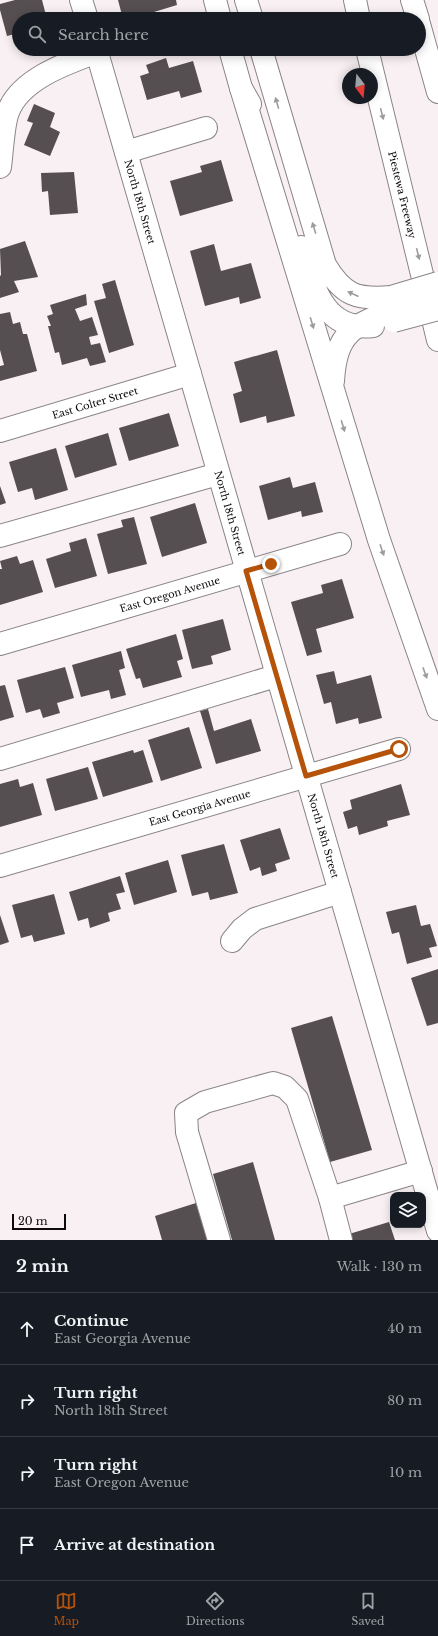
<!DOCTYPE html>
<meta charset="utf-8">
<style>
:root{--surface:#171b24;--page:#242831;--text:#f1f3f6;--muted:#9ea1a6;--line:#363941;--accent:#b45309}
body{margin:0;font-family:"Libre Baskerville",serif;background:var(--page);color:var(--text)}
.controls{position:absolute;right:12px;bottom:12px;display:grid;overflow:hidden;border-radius:8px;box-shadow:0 2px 10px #0003}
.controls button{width:36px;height:36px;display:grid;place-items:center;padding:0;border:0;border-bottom:1px solid var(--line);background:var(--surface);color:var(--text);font:20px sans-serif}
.compass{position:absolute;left:342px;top:68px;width:36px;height:36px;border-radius:50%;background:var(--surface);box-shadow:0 2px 10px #0003;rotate:164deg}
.scale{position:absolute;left:12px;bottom:10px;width:54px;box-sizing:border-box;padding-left:4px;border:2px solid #0d0a0b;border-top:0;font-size:11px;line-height:14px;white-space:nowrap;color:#0d0a0b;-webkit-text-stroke:3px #f8f0f3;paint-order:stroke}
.stop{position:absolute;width:12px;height:12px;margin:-9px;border:3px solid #b45309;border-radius:50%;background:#fff}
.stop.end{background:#b45309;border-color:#fff;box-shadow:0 1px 4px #0008}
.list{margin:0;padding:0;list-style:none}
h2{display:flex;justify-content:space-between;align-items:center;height:52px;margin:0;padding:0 16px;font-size:17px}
h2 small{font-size:13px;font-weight:400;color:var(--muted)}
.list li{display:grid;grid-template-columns:26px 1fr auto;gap:12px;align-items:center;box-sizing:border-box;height:72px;padding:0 16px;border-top:1px solid var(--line)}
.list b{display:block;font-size:15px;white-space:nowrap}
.list p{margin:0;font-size:13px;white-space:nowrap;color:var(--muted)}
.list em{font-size:13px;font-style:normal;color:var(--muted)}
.icon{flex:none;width:22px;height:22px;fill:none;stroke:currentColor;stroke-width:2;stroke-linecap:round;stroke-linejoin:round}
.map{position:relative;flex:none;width:438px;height:1240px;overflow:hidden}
.search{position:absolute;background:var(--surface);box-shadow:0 2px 10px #0003;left:12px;right:12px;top:12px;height:44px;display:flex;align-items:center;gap:10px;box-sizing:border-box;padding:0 14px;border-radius:22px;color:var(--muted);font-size:15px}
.sheet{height:340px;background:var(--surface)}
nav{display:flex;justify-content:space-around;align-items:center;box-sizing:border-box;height:56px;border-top:1px solid var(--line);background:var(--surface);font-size:11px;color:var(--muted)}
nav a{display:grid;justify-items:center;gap:2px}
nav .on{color:var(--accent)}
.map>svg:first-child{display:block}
.building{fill:#564f52}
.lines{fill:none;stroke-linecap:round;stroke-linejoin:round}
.minor-casing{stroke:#8b8487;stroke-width:24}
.major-casing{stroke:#8b8487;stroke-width:24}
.highway-casing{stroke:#8b8487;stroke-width:24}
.minor{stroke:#fff;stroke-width:22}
.major{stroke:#fff;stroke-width:22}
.highway{stroke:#fff;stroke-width:22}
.major-bridge-casing{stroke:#8b8487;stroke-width:24;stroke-linecap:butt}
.highway-bridge-casing{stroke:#8b8487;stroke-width:24;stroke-linecap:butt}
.major-bridge{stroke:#fff;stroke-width:22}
.highway-bridge{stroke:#fff;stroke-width:22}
.oneway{fill:#9e9d9d}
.route{stroke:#b45309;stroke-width:5}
.labels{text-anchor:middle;stroke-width:4;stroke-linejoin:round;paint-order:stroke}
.street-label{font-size:10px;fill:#0d0a0b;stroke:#f8f0f3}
</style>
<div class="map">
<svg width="438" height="1240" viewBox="0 0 438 1240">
<rect width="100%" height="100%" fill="#f8f0f3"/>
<path class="building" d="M15,0H42L47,19H19V47L15,34L7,36L0,10V4Z
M118,0H176L177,5L131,19H123Z
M166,58L169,68L193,61L202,92L181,98L179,91L147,100L140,76L149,73L146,65Z
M34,104L55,113L50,127L60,132L50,156L24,145L33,123L27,121Z
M221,160L233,201L180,216L170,181L202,172L200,166Z
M74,172L78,213L50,215L48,191L42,192L41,173Z
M25,241L38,277L14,281L19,292L0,298V276L1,275L0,249Z
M214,244L221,271L251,263L261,298L240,304L239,297L205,306L190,251Z
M115,280L134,345L109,353L94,301L106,298L102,284Z
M86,294L87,305L75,309L80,321L92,317L98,335L89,337L91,345L100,343L106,362L90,366L87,358L62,365L59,352L55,353L48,326H51L47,316L53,314L50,305Z
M10,312L13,324L20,322L23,334H27L37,371L0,381V366L4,365L0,350V314Z
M277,350L295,416L267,423L266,416L240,423L233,394L242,391L234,362Z
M169,413L179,446L129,461L119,428Z
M108,433L117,465L75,478L65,446Z
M56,448L68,490L35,500L32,488L18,492L9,462Z
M290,477L293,488L315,482L323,512L302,517L301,511L268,520L259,486Z
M0,486L6,503L0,505Z
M195,503L207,543L162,557L150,517Z
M134,517L147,564L108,574L97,534L123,527L121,520Z
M86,538L97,576L55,588L46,559L71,551L69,543Z
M17,556L20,564L33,560L43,592L0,605V569H2L0,561Z
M342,579L354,618L316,629L322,652L307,656L291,602L323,593L321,585Z
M223,619L231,650L211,656L213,664L192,669L182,630Z
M176,634L183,659L177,661L182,677L143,688L140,678L136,679L126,649Z
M121,651L125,668L119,670L126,695L111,699L109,690L81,697L72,665Z
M65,667L74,698L57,703L60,713L43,718L40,709L26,713L17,680Z
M334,671L337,684L371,675L382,718L359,724L358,718L336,724L331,702L324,704L316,675Z
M5,685L14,717L0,721V686Z
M208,709L214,731L251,719L261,751L216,764L200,711Z
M189,727L202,768L161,781L148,740Z
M133,750L134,753L143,750L153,782L103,797L92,762Z
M88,767L98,799L55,811L46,779Z
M18,779L20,787L33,783L42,815L0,827V784Z
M401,784L410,815L387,821L388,826L359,835L357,826L348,829L343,812L352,809L350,800Z
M280,828L290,859L275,864L277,871L262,876L260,867L250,871L240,840Z
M224,844L238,893L210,900L208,892L192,896L181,855Z
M168,860L177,892L134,905L125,873Z
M120,876L125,892L116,894L121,909L108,913L110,921L90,928L88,918L78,921L69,892Z
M54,894L65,934L34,942L32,935L21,938L12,905Z
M416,905L421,926L430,924L437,946L429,948L432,957L407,964L399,932L392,934L386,912Z
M0,915L9,942L0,945Z
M438,969V1023L427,1026L411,978Z
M332,1016L372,1150L330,1162L291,1028Z
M253,1162L275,1240H232L213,1174Z
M196,1203L207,1240H162L155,1216Z
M389,1222L395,1240H351L349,1234Z"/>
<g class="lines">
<defs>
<g id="minor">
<path d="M81,0L87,19"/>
<path id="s1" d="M96,49L438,1231"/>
<path d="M126,152L206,128"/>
<path d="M0,167C2,153 3,125 8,112C20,79 67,63 97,52"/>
<path id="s2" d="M0,431L190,374"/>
<path d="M0,536L218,474"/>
<path id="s3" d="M0,644L340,544"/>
<path d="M0,759L276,676"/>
<path id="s4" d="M0,866L399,749"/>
<path d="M232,941L242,929L255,919L340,892"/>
<path d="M330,1198L421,1171"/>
<path d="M219,1240L187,1132L186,1113L205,1102L273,1083L285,1087L297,1099L330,1198L341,1240"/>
</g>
<path id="major" d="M215,0L220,19
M246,0L252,19
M230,49L241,88L250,104
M261,49L325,265C343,295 356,300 391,297
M301,247C313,285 323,332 373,326"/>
<g id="highway">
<path d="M355,0L359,19"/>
<path d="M412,0L418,19"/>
<path d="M419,24L438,92"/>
<path id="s5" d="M367,49L438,340"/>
<path d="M241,88L379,540L438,709"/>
<path d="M333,381C336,332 353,325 397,309"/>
</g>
</defs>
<use href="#minor" class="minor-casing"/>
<use href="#major" class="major-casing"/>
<use href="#highway" class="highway-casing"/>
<use href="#minor" class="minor"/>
<use href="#major" class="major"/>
<use href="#highway" class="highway"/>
<defs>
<path id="major-bridge" d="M391,297L438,283
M394,321L438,309"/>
<path id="highway-bridge" d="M397,309L438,297"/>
</defs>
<use href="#major-bridge" class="major-bridge-casing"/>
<use href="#highway-bridge" class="highway-bridge-casing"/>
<use href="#major-bridge" class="major-bridge"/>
<use href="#highway-bridge" class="highway-bridge"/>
</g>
<defs><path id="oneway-solid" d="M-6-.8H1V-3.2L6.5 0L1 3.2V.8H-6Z"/></defs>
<g class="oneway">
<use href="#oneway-solid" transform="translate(277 103) rotate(-106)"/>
<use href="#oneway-solid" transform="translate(382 114) rotate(76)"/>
<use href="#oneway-solid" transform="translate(314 228) rotate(-107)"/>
<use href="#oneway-solid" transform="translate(418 254) rotate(76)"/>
<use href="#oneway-solid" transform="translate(353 294) rotate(-156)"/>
<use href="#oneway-solid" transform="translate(312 323) rotate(73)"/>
<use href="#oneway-solid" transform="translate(343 426) rotate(73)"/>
<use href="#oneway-solid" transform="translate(382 550) rotate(71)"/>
<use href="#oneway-solid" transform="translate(425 673) rotate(70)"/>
</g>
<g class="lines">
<path class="route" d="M271,564L246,571L306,776L399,749"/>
</g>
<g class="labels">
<g class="street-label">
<text dy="4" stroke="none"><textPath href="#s5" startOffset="150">Piestewa Freeway</textPath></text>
<text dy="4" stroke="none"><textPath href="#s1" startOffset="159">North 18th Street</textPath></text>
<text dy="4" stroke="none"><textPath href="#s2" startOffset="99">East Colter Street</textPath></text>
<text dy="4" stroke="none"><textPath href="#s1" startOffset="483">North 18th Street</textPath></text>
<text dy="4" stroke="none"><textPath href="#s3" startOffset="177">East Oregon Avenue</textPath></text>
<text dy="4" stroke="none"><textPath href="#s4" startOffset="208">East Georgia Avenue</textPath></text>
<text dy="4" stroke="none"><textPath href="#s1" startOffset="819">North 18th Street</textPath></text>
</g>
</g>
</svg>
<div class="controls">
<button><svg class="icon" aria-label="layers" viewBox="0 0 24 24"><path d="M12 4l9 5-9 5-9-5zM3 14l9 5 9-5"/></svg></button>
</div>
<svg class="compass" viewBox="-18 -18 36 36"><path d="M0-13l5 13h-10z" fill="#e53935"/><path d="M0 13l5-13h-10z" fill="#9ea1a6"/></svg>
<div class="scale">20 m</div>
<div class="stop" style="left:399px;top:749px"></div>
<div class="stop end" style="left:271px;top:564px"></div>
<div class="search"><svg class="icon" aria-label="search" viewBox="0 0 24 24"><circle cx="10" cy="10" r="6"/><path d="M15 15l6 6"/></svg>Search here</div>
</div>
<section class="sheet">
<h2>2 min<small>Walk · 130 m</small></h2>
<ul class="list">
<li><svg class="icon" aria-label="ahead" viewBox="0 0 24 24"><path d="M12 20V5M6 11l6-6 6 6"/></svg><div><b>Continue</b><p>East Georgia Avenue</p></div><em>40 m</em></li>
<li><svg class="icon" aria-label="right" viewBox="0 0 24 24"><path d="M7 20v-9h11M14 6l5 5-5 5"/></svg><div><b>Turn right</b><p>North 18th Street</p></div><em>80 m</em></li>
<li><svg class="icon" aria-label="right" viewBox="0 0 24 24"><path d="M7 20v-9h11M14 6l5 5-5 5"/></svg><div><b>Turn right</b><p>East Oregon Avenue</p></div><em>10 m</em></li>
<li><svg class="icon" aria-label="arrive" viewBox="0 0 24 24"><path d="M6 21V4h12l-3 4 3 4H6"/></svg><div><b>Arrive at destination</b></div></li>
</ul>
</section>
<nav>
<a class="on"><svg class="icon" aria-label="map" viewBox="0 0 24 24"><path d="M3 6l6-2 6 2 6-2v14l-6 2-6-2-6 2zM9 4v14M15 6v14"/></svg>Map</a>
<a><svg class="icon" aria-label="directions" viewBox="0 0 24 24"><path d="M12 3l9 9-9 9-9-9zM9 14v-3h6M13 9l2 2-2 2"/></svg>Directions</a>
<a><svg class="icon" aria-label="saved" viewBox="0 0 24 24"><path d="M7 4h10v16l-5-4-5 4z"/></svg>Saved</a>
</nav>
